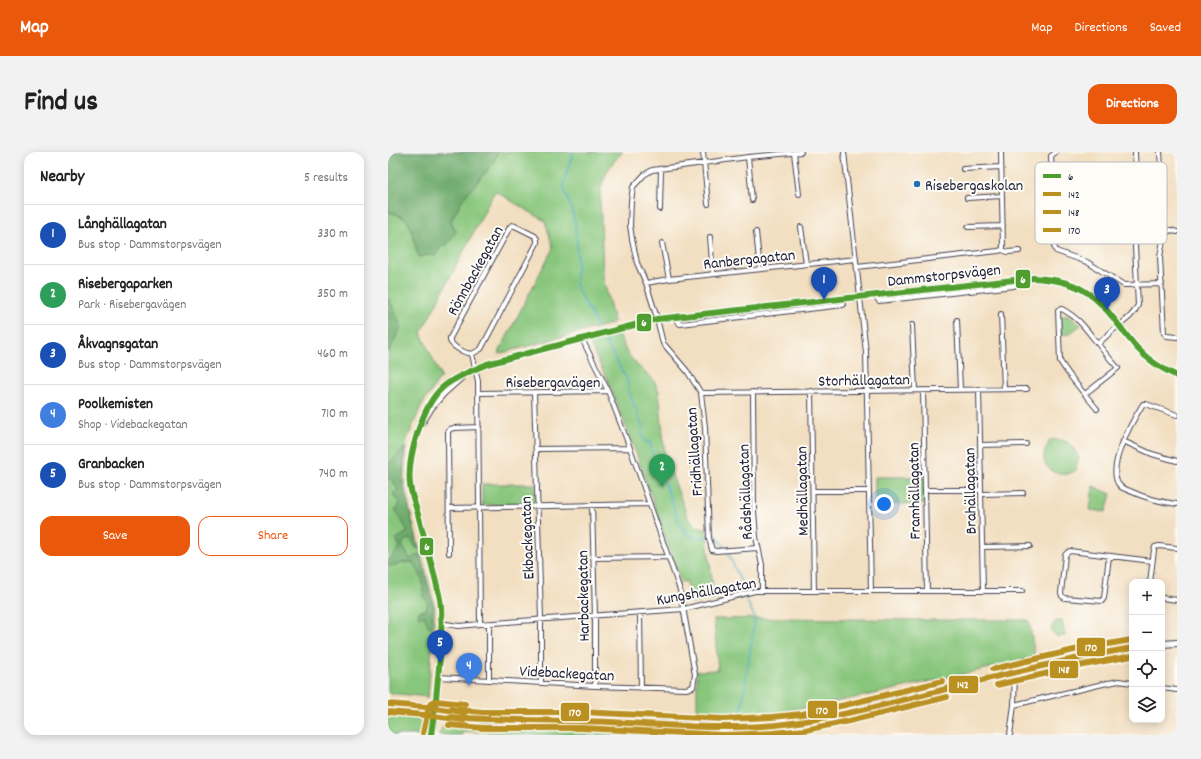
<!DOCTYPE html>
<meta charset="utf-8">
<style>
:root{--surface:#fff;--page:#f2f2f2;--text:#222;--muted:#767676;--line:#e0e0e0;--accent:#ea580c}
body{margin:0;font-family:Dekko,sans-serif;background:var(--page);color:var(--text)}
.controls{position:absolute;right:12px;bottom:12px;display:grid;overflow:hidden;border-radius:8px;box-shadow:0 2px 10px #0003}
.controls button{width:36px;height:36px;display:grid;place-items:center;padding:0;border:0;border-bottom:1px solid var(--line);background:var(--surface);color:var(--text);font:20px sans-serif}
.you{position:absolute;left:496px;top:352px;width:14px;height:14px;margin:-10px;border:3px solid #fff;border-radius:50%;background:#1a73e8;box-shadow:0 0 0 6px #1a73e833}
.badge{display:grid;place-items:center;width:26px;height:26px;border-radius:50%;background:var(--accent);color:#fff;font-size:13px;font-weight:700}
.pin{position:absolute;translate:-50% -33px;filter:drop-shadow(0 1px 2px #0008)}
.pin::after{content:'';position:absolute;top:21px;width:14px;height:12px;background:inherit;clip-path:polygon(0 0,100% 0,50% 100%)}
.list{margin:0;padding:0;list-style:none}
h2{display:flex;justify-content:space-between;align-items:center;height:52px;margin:0;padding:0 16px;font-size:17px}
h2 small{font-size:13px;font-weight:400;color:var(--muted)}
.list li{display:grid;grid-template-columns:26px 1fr auto;gap:12px;align-items:center;box-sizing:border-box;height:60px;padding:0 16px;border-top:1px solid var(--line)}
.list b{display:block;font-size:15px;white-space:nowrap}
.list p{margin:0;font-size:13px;white-space:nowrap;color:var(--muted)}
.list em{font-size:13px;font-style:normal;color:var(--muted)}
.actions{display:flex;gap:8px;padding:12px 16px}
.actions a{flex:1;padding:9px 0;border:1px solid var(--accent);border-radius:12px;text-align:center;font-size:14px;color:var(--accent)}
.actions .main{background:var(--accent);color:#fff}
.icon{flex:none;width:22px;height:22px;fill:none;stroke:currentColor;stroke-width:2;stroke-linecap:round;stroke-linejoin:round}
.map{position:relative;flex:none;width:789px;height:583px;overflow:hidden;border-radius:12px}
header{display:flex;align-items:center;gap:24px;box-sizing:border-box;height:56px;padding:0 20px;background:var(--accent);color:#fff}
header strong{font-size:19px}
nav{display:flex;gap:22px;margin-inline-start:auto;font-size:14px}
.intro{display:flex;align-items:center;justify-content:space-between;box-sizing:border-box;height:96px;padding:0 24px}
h1{margin:0;font-size:28px}
.button{padding:10px 18px;border-radius:12px;background:var(--accent);color:#fff;font-size:14px;font-weight:700}
main{display:flex;gap:24px;padding:0 24px}
aside{flex:1;background:var(--surface);border-radius:12px;box-shadow:0 2px 10px #0003}
.map>svg:first-child{display:block}
.green{fill:#88c67c;stroke:#55745c}
.forest{fill:#6eab6c;stroke:#486654}
.lines{fill:none;stroke-linecap:round;stroke-linejoin:round}
.stream{stroke:#44a9c4;stroke-width:1.5}
.street-casing{stroke:#413e4f;stroke-width:6}
.secondary-casing{stroke:#413e4f;stroke-width:8}
.street{stroke:#fff;stroke-width:4}
.secondary{stroke:#fff;stroke-width:6}
.bus-1-casing{stroke:#fdfcf7;stroke-width:9}
.bus-2-casing{stroke:#fdfcf7;stroke-width:9}
.bus-3-casing{stroke:#fdfcf7;stroke-width:9}
.bus-4-casing{stroke:#fdfcf7;stroke-width:9}
.bus-1{stroke:#509e2f;stroke-width:6}
.bus-2{stroke:#ba9020;stroke-width:6}
.bus-3{stroke:#ba9020;stroke-width:6}
.bus-4{stroke:#ba9020;stroke-width:6}
.poi-dot{fill:#1f6fb2;stroke:#fdfcf7;stroke-width:1.5}
.labels{text-anchor:middle;stroke-width:4;stroke-linejoin:round;paint-order:stroke}
.poi-label{font-size:16px;fill:#22223b;stroke:#fdfcf7;text-anchor:start}
.street-label{font-size:16px;fill:#22223b;stroke:#fdfcf7}
.key{fill:#fdfcf7;stroke:#bbbbbf;stroke-width:1}
.key-label{font-size:11px;fill:#22223b}
.line-badge{stroke:#fdfcf7;stroke-width:1.5}
.badge-label{font-size:11px;text-anchor:middle;font-weight:bold;fill:#fff}
</style>
<header>
<strong>Map</strong>
<nav><a>Map</a><a>Directions</a><a>Saved</a></nav>
</header>
<div class="intro"><h1>Find us</h1><a class="button">Directions</a></div>
<main>
<aside>
<h2>Nearby<small>5 results</small></h2>
<ul class="list">
<li><span class="badge" style="background:#1a4fb4">1</span><div><b>Långhällagatan</b><p>Bus stop · Dammstorpsvägen</p></div><em>330 m</em></li>
<li><span class="badge" style="background:#2e9e5b">2</span><div><b>Risebergaparken</b><p>Park · Risebergavägen</p></div><em>350 m</em></li>
<li><span class="badge" style="background:#1a4fb4">3</span><div><b>Åkvagnsgatan</b><p>Bus stop · Dammstorpsvägen</p></div><em>460 m</em></li>
<li><span class="badge" style="background:#3f7fe0">4</span><div><b>Poolkemisten</b><p>Shop · Videbackegatan</p></div><em>710 m</em></li>
<li><span class="badge" style="background:#1a4fb4">5</span><div><b>Granbacken</b><p>Bus stop · Dammstorpsvägen</p></div><em>740 m</em></li>
</ul>
<div class="actions"><a class="main">Save</a><a>Share</a></div>
</aside>
<div class="map">
<svg width="789" height="583" viewBox="0 0 789 583">
<rect width="100%" height="100%" fill="#fdfcf7"/>
<filter id="ink" filterUnits="userSpaceOnUse"><feTurbulence type="fractalNoise" baseFrequency=".025" numOctaves="2"/><feDisplacementMap in="SourceGraphic" scale="8" xChannelSelector="R" yChannelSelector="G"/><feConvolveMatrix kernelMatrix="1 2 1 2 8 2 1 2 1" color-interpolation-filters="sRGB"/></filter>
<filter id="wash" filterUnits="userSpaceOnUse"><feTurbulence type="fractalNoise" baseFrequency=".012" numOctaves="4" result="noise"/><feDisplacementMap in="SourceGraphic" scale="16" xChannelSelector="R" yChannelSelector="G"/><feGaussianBlur stdDeviation="0.9" result="paint"/><feColorMatrix in="noise" values="0 0 0 0 0 0 0 0 0 0 0 0 0 0 0 0 0 1.4 0 .05"/><feComposite in="paint" operator="in"/></filter>
<g filter="url(#wash)">
<rect width="100%" height="100%" fill="#f2dec0"/>
<path class="green" d="M0,0H235C222,12 216,23 212,40L215,125L226,170L223,172L110,202L165,96L157,69L107,39L33,181L53,225L33,254L19,288L15,333L47,455L40,545L0,541Z
M679,163L693,173L681,182L673,183L672,166Z
M231,183L239,201L250,214L265,227L271,239L277,304L300,366L310,376L318,377L326,447L304,451L297,429L293,430L249,303L220,229L201,191Z
M662,288C680,287 682,291 691,305L688,318C685,320 682,322 679,322C668,324 654,315 656,303C656,298 660,293 662,288Z
M487,325H537V352H487Z
M94,332H147V352L94,353Z
M705,334L723,342L718,360L702,358Z
M389,466L537,468H641L647,506L476,544L370,565L335,566L309,564V519L330,518L326,467Z
M668,469H674L677,484C670,485 667,485 663,478L665,473Z
M0,564L34,567L37,572L36,583H0Z
M58,567L88,571L94,570H119L199,575L321,578L320,583H146L74,579V583H51Z"/>
<path class="forest" d="M0,0H110L104,13L74,48L63,69L68,79L59,93L54,94L47,104L42,103L31,105C27,96 24,74 18,68C14,64 5,61 0,60Z
M0,146L6,157L13,175L0,201Z
M17,295L15,317L16,333L30,396L29,397L22,386L15,390L14,393L22,407L31,402L45,455L43,475L40,474L37,465L30,464L31,459L38,458L40,450L35,445C36,430 34,422 24,410C14,410 11,413 1,414L0,413V406L2,407L12,395L8,387L20,380L7,357L12,353L5,342L10,338L3,326L0,328V313Z"/>
<g class="lines">
<path class="stream" d="M185,0L175,33L187,69L189,95V116L187,133L210,175
M216,187L239,228L240,237L255,276L254,284L256,289L261,290L263,293L264,301L271,315L292,373L301,384L314,386L327,381L340,401L354,432L356,443L367,466L351,573
M350,582L351,576"/>
</g>
</g>
<g filter="url(#ink)">
<g class="lines">
<defs>
<path id="street" d="M315,0L320,52
M456,0L478,200L483,439
M613,0L615,95L614,98
M668,0L663,4L664,27L668,30L774,26
M747,0L748,27
M406,1L411,42
M360,5L364,48
M575,17L613,15
M579,46L614,44
M272,57L273,17
M765,66L671,68L667,69L666,73V94L668,99L699,110L736,133L774,132
M413,75L418,112
M580,75L615,74
M368,80L372,117
M789,80L782,78L778,81L775,88L772,105L776,181L779,184L789,185
M322,85L325,122
M274,91L281,127
M469,115L610,99L614,98L620,100L631,99
M258,131L281,127L468,107
M486,142L491,149L626,134L630,127
M613,162L616,237
M288,164V168L292,172L455,153L454,146
M569,168L572,237
M524,173L527,238
M710,192C715,187 720,183 725,178C735,170 745,165 750,153L747,94L749,88L772,56L775,47L772,0
M84,202C76,201 66,196 62,189V186L122,75L124,73L127,74L147,84L149,87V91L93,197L84,202L90,229L92,472
M591,237L595,439
M535,238L539,439
M423,239L426,439
M146,240L153,467V530
M365,240L366,359L368,385L374,413V439
M91,241L220,239
M313,241L639,237
M697,242L730,216C723,208 716,200 710,192C697,176 692,167 674,157L670,158L672,209C682,226 696,241 709,257
M789,263L758,252H755C745,268 715,319 733,335C735,336 739,338 742,339C757,346 772,350 789,352
M33,274L44,256L56,242L75,225
M735,289L764,302L789,309
M592,293L638,292
M148,297L242,296
M537,338H593
M425,339H481
M593,342L635,341
M204,353L207,464V534
M61,356L261,352
M594,395L642,394
M370,396L328,399L324,398L321,386L317,275L313,241L299,219L275,191L268,163L258,131L249,111L244,87L242,73L243,49L245,35L256,23L264,18L360,5L413,0
M61,401L60,280L62,277L66,276L91,275
M721,404L716,446L714,449L677,446L674,444L673,441L677,403L679,401L682,399L764,409
M205,406L279,405
M762,430L766,398L767,395L771,394L789,396
M774,446L789,448
M252,461L253,536
M54,472H58L71,474L92,472L296,457L367,439H634
M51,525L207,534L298,537L305,535L307,523L292,438L242,296L220,239L194,187
M101,527V471
M774,536L789,538
M626,553L715,532L731,529L744,531
M48,557L54,479L52,448L22,332V316L26,290L34,267L44,250L52,238L63,230L99,212L269,167L645,126C663,127 680,130 695,138C719,152 732,176 749,196C760,208 774,217 789,224
M622,583L626,553L627,520"/>
<path id="secondary" d="M774,492L789,491
M0,552L38,555L57,558L103,562L193,568L336,575L385,573L415,570L459,561L627,520L688,506L744,496
M0,560L37,562L95,568H133
M43,583L47,560"/>
</defs>
<use href="#street" class="street-casing"/>
<use href="#secondary" class="secondary-casing"/>
<use href="#street" class="street"/>
<use href="#secondary" class="secondary"/>
<defs>
<path id="bus-1" d="M43,583C47,557 50,531 52,505C53,486 55,466 52,447C46,418 37,390 30,362C27,352 23,342 22,332C19,306 34,254 54,236C66,225 84,219 99,212L269,167L645,126C662,127 680,129 695,138C719,152 731,176 749,196C760,208 774,217 789,224"/>
<path id="bus-2" d="M0,552L38,555L77,560
M62,565C115,569 168,568 222,570C277,573 333,578 388,573C444,567 500,552 554,538C617,522 680,507 744,496"/>
<path id="bus-3" d="M609,533L690,514L744,504
M0,560L37,563L76,568
M61,573L95,576H193L336,583L385,581L417,578L461,569L559,545"/>
<path id="bus-4" d="M605,517L686,498L743,488
M63,557L95,560H193L336,567L384,565L414,562L457,553L555,529
M35,581L41,554L44,550L48,549L77,552"/>
</defs>
<use href="#bus-1" class="bus-1-casing"/>
<use href="#bus-2" class="bus-2-casing"/>
<use href="#bus-3" class="bus-3-casing"/>
<use href="#bus-4" class="bus-4-casing"/>
<use href="#bus-1" class="bus-1"/>
<use href="#bus-2" class="bus-2"/>
<use href="#bus-3" class="bus-3"/>
<use href="#bus-4" class="bus-4"/>
</g>
</g>
<circle class="poi-dot" cx="529" cy="32" r="4"/>
<g class="labels">
<g class="poi-label">
<text x="537" y="38">Risebergaskolan</text>
</g>
<g class="street-label">
<text transform="translate(361 106) rotate(-6)" y="6">Ranbergagatan</text>
<text transform="translate(86 118) rotate(-61)" y="6">Rönnbackegatan</text>
<text transform="translate(556 122) rotate(-6)" y="6">Dammstorpsvägen</text>
<text transform="translate(476 227) rotate(-1)" y="6">Storhällagatan</text>
<text x="165" y="235">Risebergavägen</text>
<text transform="translate(305 300) rotate(-94)" y="6">Fridhällagatan</text>
<text transform="translate(413 339) rotate(-91)" y="6">Medhällagatan</text>
<text transform="translate(525 339) rotate(-91)" y="6">Framhällagatan</text>
<text transform="translate(581 339) rotate(-91)" y="6">Brahällagatan</text>
<text transform="translate(356 340) rotate(-92)" y="6">Rådshällagatan</text>
<text transform="translate(138 386) rotate(-92)" y="6">Ekbackegatan</text>
<text transform="translate(318 438) rotate(-10)" y="6">Kungshällagatan</text>
<text transform="translate(194 444) rotate(-91)" y="6">Harbackegatan</text>
<text transform="translate(179 520) rotate(3)" y="6">Videbackegatan</text>
</g>
</g>
<rect x="647" y="10" width="132" height="82" rx="6" class="key"/>
<rect x="655" y="22" width="18" height="4" fill="#509e2f"/>
<rect x="655" y="40" width="18" height="4" fill="#ba9020"/>
<rect x="655" y="58" width="18" height="4" fill="#ba9020"/>
<rect x="655" y="76" width="18" height="4" fill="#ba9020"/>
<g class="key-label">
<text x="680" y="28">6</text>
<text x="680" y="46">142</text>
<text x="680" y="64">148</text>
<text x="680" y="82">170</text>
</g>
<g class="line-badge">
<rect x="627" y="117" width="16" height="20" rx="4" fill="#509e2f"/>
<rect x="248" y="161" width="16" height="19" rx="4" fill="#509e2f"/>
<rect x="31" y="385" width="15" height="19" rx="4" fill="#509e2f"/>
<rect x="688" y="485" width="30" height="20" rx="4" fill="#ba9020"/>
<rect x="661" y="508" width="30" height="19" rx="4" fill="#ba9020"/>
<rect x="560" y="523" width="31" height="19" rx="4" fill="#ba9020"/>
<rect x="419" y="548" width="31" height="19" rx="4" fill="#ba9020"/>
<rect x="172" y="550" width="30" height="20" rx="4" fill="#ba9020"/>
</g>
<g class="badge-label">
<text x="635" y="131">6</text>
<text x="256" y="174">6</text>
<text x="39" y="398">6</text>
<text x="703" y="499">170</text>
<text x="676" y="521">148</text>
<text x="575" y="536">142</text>
<text x="434" y="562">170</text>
<text x="187" y="564">170</text>
</g>
</svg>
<div class="controls">
<button>+</button>
<button>−</button>
<button><svg class="icon" aria-label="locate" viewBox="0 0 24 24"><circle cx="12" cy="12" r="6"/><path d="M12 2v4M12 18v4M2 12h4M18 12h4"/></svg></button>
<button><svg class="icon" aria-label="layers" viewBox="0 0 24 24"><path d="M12 4l9 5-9 5-9-5zM3 14l9 5 9-5"/></svg></button>
</div>
<div class="you"></div>
<div class="pin badge" style="left:436px;top:148px;background:#1a4fb4">1</div>
<div class="pin badge" style="left:274px;top:335px;background:#2e9e5b">2</div>
<div class="pin badge" style="left:719px;top:158px;background:#1a4fb4">3</div>
<div class="pin badge" style="left:81px;top:534px;background:#3f7fe0">4</div>
<div class="pin badge" style="left:52px;top:511px;background:#1a4fb4">5</div>
</div>
</main>
